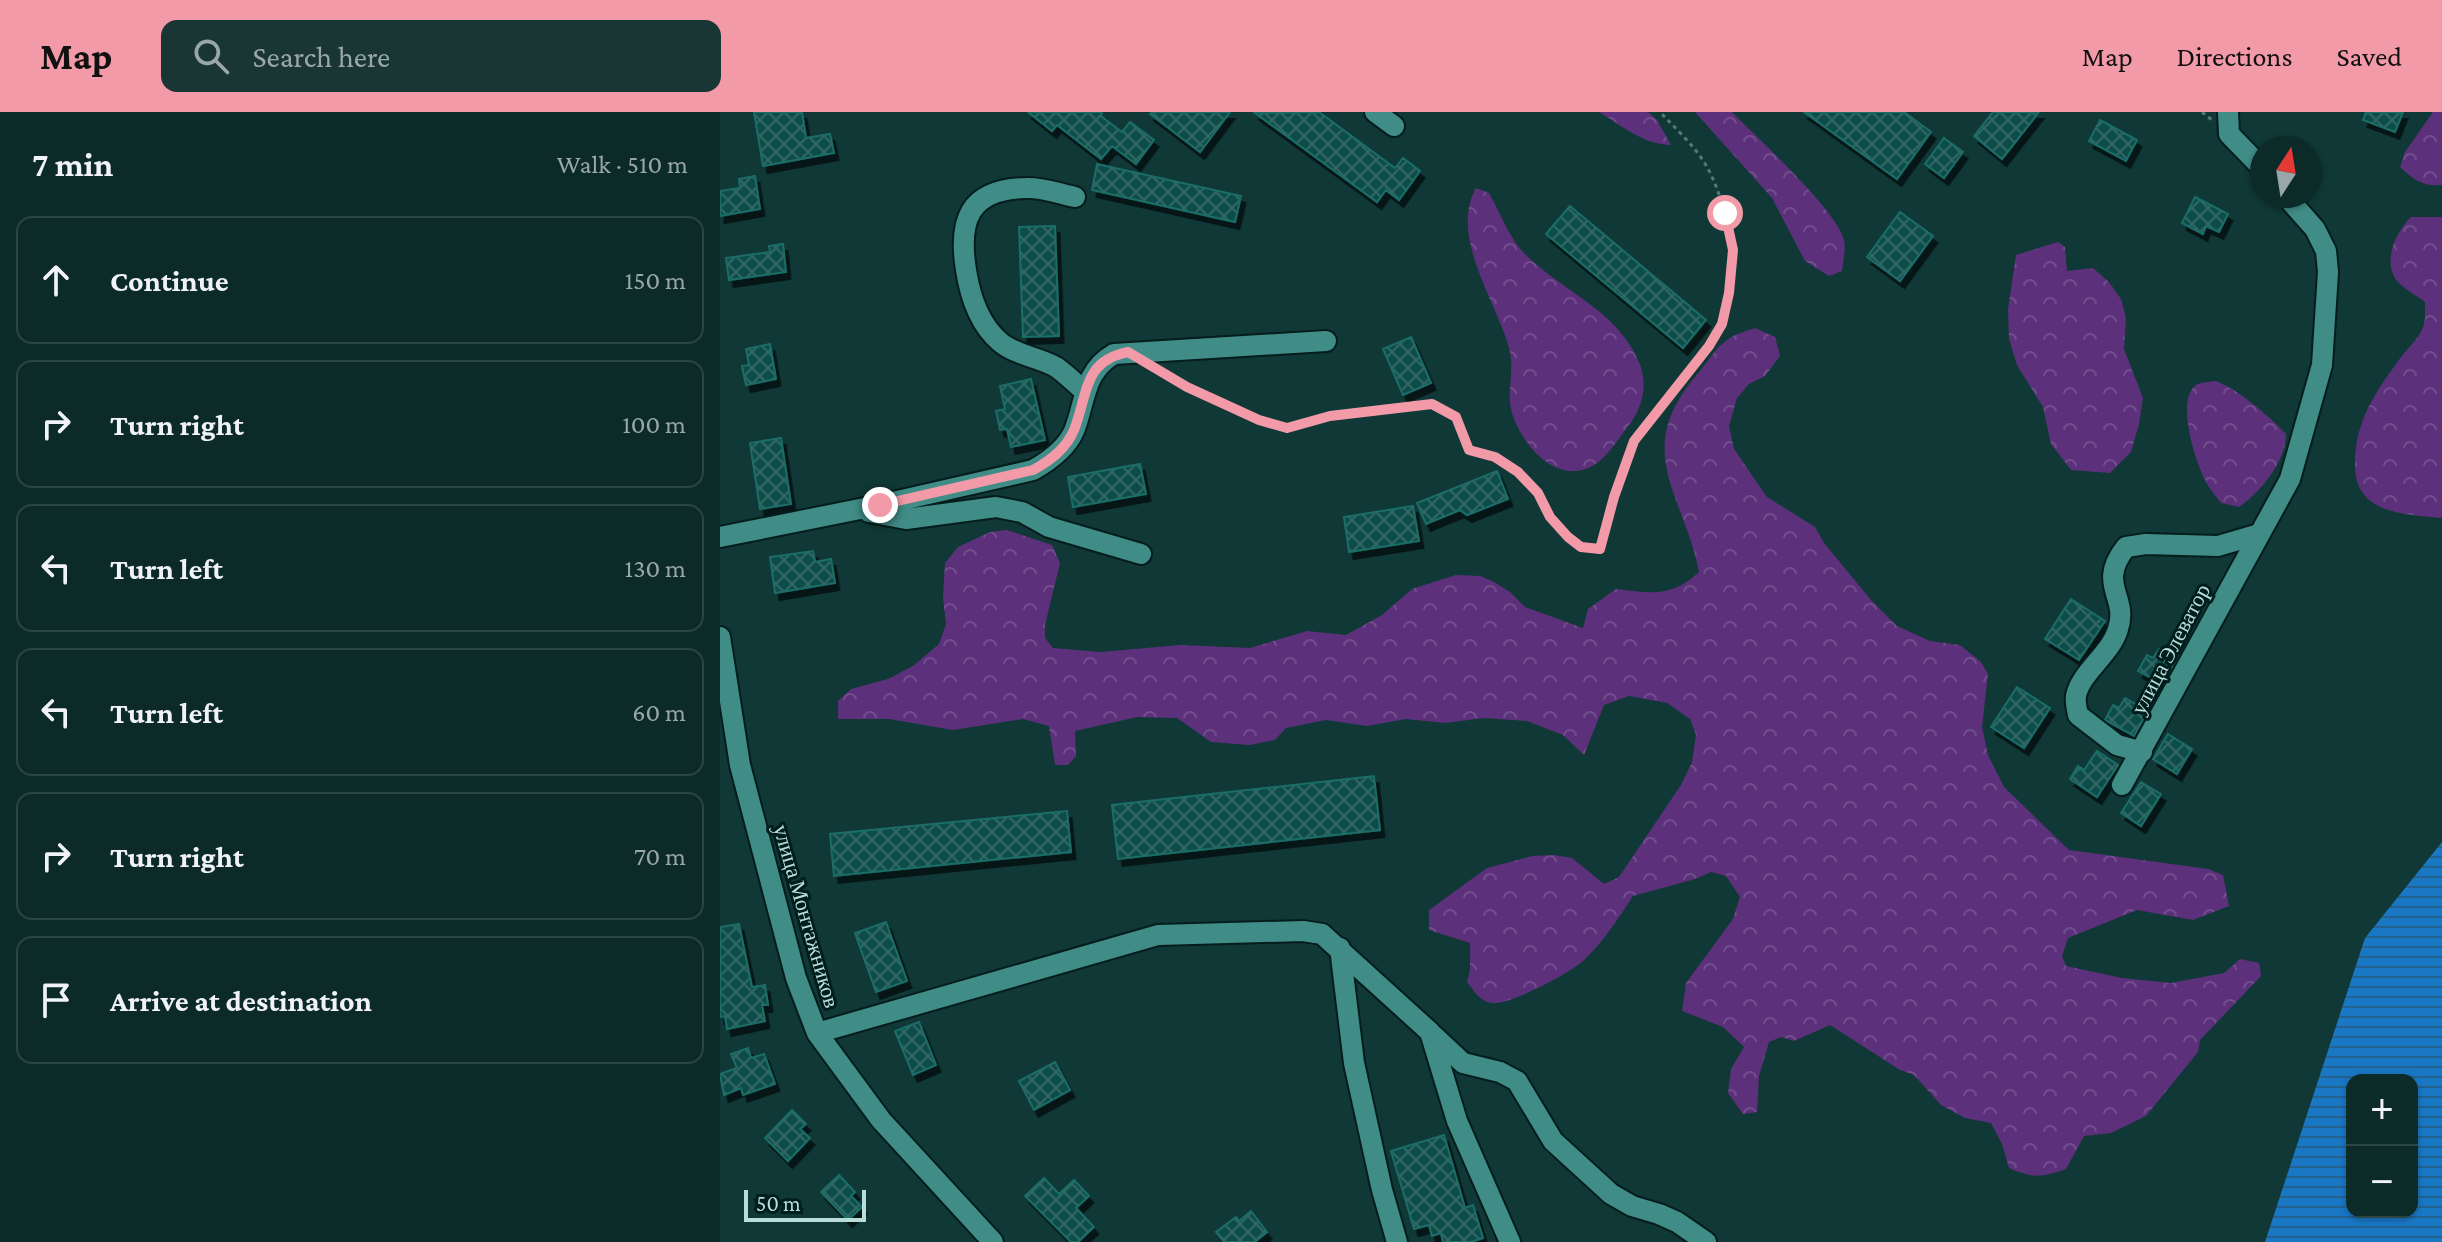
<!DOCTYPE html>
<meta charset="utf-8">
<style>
:root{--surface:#0b2a28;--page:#193634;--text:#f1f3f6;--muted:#9aa7a8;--line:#2b4645;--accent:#f39aa8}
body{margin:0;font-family:"Crimson Pro",serif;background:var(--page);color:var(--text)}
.controls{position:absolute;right:24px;bottom:24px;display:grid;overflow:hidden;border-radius:16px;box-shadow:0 2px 6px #0004}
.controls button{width:72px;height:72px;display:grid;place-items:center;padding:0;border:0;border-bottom:2px solid var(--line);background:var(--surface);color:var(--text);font:40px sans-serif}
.compass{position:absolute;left:1530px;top:24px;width:72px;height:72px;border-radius:50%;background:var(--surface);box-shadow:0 2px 6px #0004;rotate:12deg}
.scale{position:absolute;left:24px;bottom:20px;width:122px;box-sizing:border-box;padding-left:8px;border:4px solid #b9ddd9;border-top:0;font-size:22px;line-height:28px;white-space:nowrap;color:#b9ddd9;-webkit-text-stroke:6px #001e1d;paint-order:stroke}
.stop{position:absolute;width:24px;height:24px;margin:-18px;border:6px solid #f39aa8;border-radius:50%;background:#fff}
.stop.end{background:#f39aa8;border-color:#fff;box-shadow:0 2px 8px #0008}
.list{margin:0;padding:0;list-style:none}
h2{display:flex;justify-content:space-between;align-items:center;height:104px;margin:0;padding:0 32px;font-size:34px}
h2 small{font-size:26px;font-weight:400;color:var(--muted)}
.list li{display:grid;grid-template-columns:52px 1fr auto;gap:24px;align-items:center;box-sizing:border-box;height:128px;margin:0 16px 16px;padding:0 16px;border:2px solid var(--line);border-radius:16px}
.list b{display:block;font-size:30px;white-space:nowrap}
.list em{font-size:26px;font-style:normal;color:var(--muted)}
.icon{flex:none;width:44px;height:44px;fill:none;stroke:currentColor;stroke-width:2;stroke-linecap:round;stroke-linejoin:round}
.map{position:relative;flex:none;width:1722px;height:1130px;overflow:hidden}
header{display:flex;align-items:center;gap:48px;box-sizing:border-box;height:112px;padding:0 40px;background:var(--accent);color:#111}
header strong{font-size:38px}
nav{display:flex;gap:44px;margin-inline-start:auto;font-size:28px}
.search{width:560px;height:72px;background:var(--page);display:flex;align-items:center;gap:20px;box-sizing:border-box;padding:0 28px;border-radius:16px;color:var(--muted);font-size:30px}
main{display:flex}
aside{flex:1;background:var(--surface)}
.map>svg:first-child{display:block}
.forest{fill:url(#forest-crowns)}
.water{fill:url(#water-rules);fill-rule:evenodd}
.building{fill:url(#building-cross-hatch);stroke:#1b6d68;stroke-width:2;filter:url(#shadow)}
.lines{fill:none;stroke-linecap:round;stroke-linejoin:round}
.minor-casing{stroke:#051d1c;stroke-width:24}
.path{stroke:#537a77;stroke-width:3;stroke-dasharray:4 4;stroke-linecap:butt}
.minor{stroke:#408c87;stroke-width:20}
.route{stroke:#f39aa8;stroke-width:10}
.labels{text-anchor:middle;stroke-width:6;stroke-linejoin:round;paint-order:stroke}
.street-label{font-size:22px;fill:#b9ddd9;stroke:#001e1d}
</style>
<header>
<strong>Map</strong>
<div class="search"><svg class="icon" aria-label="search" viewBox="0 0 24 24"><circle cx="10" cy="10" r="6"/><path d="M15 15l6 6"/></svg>Search here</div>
<nav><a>Map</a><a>Directions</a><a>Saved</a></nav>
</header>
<main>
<aside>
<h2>7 min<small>Walk · 510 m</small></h2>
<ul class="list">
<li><svg class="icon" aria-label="ahead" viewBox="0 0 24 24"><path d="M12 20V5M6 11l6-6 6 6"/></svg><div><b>Continue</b></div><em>150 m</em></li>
<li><svg class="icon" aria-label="right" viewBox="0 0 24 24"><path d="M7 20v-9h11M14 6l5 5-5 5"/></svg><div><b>Turn right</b></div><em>100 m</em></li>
<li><svg class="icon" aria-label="left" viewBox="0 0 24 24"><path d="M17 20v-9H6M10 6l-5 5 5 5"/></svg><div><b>Turn left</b></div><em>130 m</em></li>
<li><svg class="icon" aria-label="left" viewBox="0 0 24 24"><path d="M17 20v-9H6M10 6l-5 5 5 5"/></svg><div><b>Turn left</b></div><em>60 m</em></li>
<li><svg class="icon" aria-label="right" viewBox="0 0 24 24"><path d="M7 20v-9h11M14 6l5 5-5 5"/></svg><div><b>Turn right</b></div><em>70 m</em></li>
<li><svg class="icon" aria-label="arrive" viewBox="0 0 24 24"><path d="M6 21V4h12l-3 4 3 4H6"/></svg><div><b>Arrive at destination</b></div></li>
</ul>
</aside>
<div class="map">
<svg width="1722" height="1130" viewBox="0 0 1722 1130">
<defs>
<pattern id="forest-crowns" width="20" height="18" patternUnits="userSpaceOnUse" patternTransform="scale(2)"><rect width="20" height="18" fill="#5d307b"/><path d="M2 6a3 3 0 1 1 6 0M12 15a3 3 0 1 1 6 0" fill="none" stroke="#724e8d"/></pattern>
<pattern id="water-rules" width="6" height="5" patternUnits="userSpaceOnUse" patternTransform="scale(2)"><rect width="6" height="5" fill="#1977c4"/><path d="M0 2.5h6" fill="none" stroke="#256290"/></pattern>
<pattern id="building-cross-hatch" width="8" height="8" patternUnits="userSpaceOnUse" patternTransform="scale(2)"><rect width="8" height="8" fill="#0f4e4a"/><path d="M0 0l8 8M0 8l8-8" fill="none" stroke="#306764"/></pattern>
<filter id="shadow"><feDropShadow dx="4.5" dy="7" stdDeviation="0" flood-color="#0009"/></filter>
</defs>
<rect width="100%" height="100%" fill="#0f3836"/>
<path class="forest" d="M879,0H928L937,8L951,33C924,33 901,13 879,0Z
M975,0H1012C1037,26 1116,97 1124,128C1126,137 1123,149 1122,159L1109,164L1085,149L1052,86Z
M1713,0H1722V73C1703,75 1694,68 1680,55L1685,40Z
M756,76L769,81C780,100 790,128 806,143C843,180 897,198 919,250C929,274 922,298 906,317C897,329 887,345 874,353C836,376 799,330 791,297C787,278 795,255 789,236C776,188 729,125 756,76Z
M1691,105H1722V405L1720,406C1684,402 1637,402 1635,356C1634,309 1655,281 1681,245C1688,236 1700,225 1703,215C1706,208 1705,197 1705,190C1697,184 1686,178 1678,170C1661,150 1676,120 1691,105Z
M1338,130L1345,135L1347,159L1373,156L1389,170L1401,187L1406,206L1404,237L1423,286L1419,312L1411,340L1390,361L1351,358L1331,332L1323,295L1297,253L1289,227L1288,197L1296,143Z
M1035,216L1055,225L1060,244L1045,264L1029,272L1017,286L1009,314L1014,337L1047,385L1095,415L1104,431L1151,488L1177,514L1210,529L1240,533L1261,550L1268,562L1262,615L1268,643L1284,675L1349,738L1488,757L1503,763L1509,794L1473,808L1417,798L1348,826L1342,844L1346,854L1402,866L1451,871L1504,861L1520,847L1539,851L1541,864L1480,928L1478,940L1426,1004L1391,1021L1364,1024L1346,1057C1320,1066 1313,1066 1289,1056L1282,1032L1271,1011L1245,1006L1221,993L1194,963L1180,958L1110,913L1074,929L1061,925L1049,930L1039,964L1037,1000L1023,1002L1008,981L1011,957L1024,935L1003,915L962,899L966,871L1013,807L1020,785L1006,764L991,760L975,767L913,784C898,807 884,829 864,848C851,861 794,890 776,891C761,892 755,880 747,870L750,858V831L709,818V798L767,756L813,744L834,743L852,746L884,772L899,765L961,673L972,650L976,623L970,607L947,591L909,584L884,593L864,643L843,623L807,609L764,606L725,611L686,607L647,614L606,608L566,616L555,628L530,633L491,630L457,606L417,605L355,619L356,644L348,653H335L329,614L303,607L233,618L169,607H118V589L131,577L168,567L193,554L219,532L226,512L223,486L225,451L238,435L270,420L287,418L332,433L340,451L325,513V526L333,536L381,540L460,533L530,536L587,519L626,523L662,503L692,477L736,463L760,464L774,470L790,480L805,495L863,516L868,497L896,477C931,481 951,486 979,460C964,383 912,340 975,265C985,254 995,236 1007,228C1014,222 1027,219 1035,216Z
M1495,269C1517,276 1549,304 1566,322C1566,349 1541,380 1519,395L1501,391C1496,384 1490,378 1486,370C1476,352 1455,288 1476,273C1481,270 1489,270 1495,269Z"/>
<path class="water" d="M1722,730V1130H1545L1645,826ZM1632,968H1692V1100H1632Z"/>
<path class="building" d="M34,0H82L86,26L110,22L114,41L43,54Z
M308,0H382L381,4L402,20L410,10L434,28L416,52L392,34L381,47L337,13L332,19Z
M432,0H510L480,40L430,2Z
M599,0L675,56L683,46L700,59L679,88L666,78L657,90L535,1Z
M1084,0H1184L1211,20L1177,67Z
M1273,0H1319L1282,47L1254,24Z
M1646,0H1683L1675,20L1643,8Z
M1380,8L1417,28L1406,49L1369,29Z
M1224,26L1243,40L1224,66L1205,52Z
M377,52L521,84L515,110L372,78Z
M35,64L40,97L0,104V79L20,76L19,67Z
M1475,85L1508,102L1499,120L1486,114L1483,122L1462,111Z
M850,94L986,208L963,236L826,122Z
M1180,100L1213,124L1180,169L1147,145Z
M335,114L339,224L303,225L299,115Z
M63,132L66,160L9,168L6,146L50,140L49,134Z
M691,225L711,271L683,283L663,237Z
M50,232L56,267L26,273L22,254L29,253L26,237Z
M311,267L325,328L291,335L287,317L280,318L276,299L285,297L280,274Z
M61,326L71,392L40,397L30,331Z
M420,352L426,382L353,395L348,365Z
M777,359L788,387L747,403L740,398L706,412L697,391Z
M693,394L699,429L629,440L624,405Z
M93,439L95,450L111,447L115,471L55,481L50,445Z
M1351,487L1385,509L1359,548L1325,527Z
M1439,537L1457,547L1443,572L1418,559L1427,543L1433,546Z
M1297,575L1330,596L1304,636L1271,615Z
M1424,585L1433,590L1414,624L1385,608L1393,593L1399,596L1405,586L1419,594Z
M1448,622L1472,637L1457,662L1433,647Z
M1377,639L1398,653L1377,685L1350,667L1358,654L1364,658Z
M654,664L660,718L398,747L392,693Z
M1421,670L1441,682L1421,714L1401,701Z
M347,699L351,740L114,764L110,722Z
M166,810L187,869L156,880L135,821Z
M19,812L32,875L45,873L48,893H42L45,909L7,917L5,904L0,905V815Z
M199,910L216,953L193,963L175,919Z
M28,936L31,946L44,942L55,972L23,983L21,976L4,983L0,962L17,956L11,942Z
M335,950L350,978L314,998L299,969Z
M72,998L86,1012L80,1017L90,1026L68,1049L45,1026Z
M724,1023L745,1096L753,1093L763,1126L751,1130H723L721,1121L712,1124L709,1113L694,1117L671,1039Z
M119,1063L135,1080L131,1084L142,1095L128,1108L101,1080Z
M324,1066L339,1082L354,1068L369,1084L356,1096L374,1115L358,1130H351L305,1084Z
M531,1099L547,1120L535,1130H504L496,1120L516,1105L519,1109Z"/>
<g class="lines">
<defs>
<path id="minor" d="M655,0L674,14
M1508,0L1509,22L1542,56
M355,85C340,82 322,75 306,76C249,77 238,108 246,158C250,184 259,212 280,230C295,243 319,245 336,255C346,262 355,271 364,279
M149,400L186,407L276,395L302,400L329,415L421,442
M0,425L160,393L313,358C329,349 346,337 354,319C366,289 363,260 394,242L606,229
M0,525L20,653L76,866L97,921L161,1008L273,1130
M1422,640L1397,633L1358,603C1357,598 1355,590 1356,584C1360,561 1391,542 1398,517C1409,484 1376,473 1406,435L1426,432L1498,434L1539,422
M1402,673L1570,367L1602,253L1608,160L1606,139L1595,117L1566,84
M620,836L634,951L662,1078L677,1130
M97,921L438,823L583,819L602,822L710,920L737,1009L790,1130
M713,923L743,951L780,960L797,969L833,1029L891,1082L912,1094L939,1102L957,1110L986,1130"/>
</defs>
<use href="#minor" class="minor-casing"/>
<path class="path" d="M1482,0L1492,8
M434,257L539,308L567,316L610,304L712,292L736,305L749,338L775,345L798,360L818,381L830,405L848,425L861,435L880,437C888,408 900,352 915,327C940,288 979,257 1000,215C1022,172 1010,96 987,55C976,35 956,17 940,0"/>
<use href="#minor" class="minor"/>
</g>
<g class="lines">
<path class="route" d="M160,393L313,358C330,349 346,337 354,318C368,284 362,249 408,240L467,275L539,308L567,316L610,304L712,292L736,305L749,338L775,345L798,360L818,381L830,405L848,425L861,435L880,437L894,385L914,329L989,234L1002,212L1009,181L1013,138L1005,101"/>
</g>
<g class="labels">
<g class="street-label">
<text transform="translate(1450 537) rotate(-62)" y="8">улица Элеватор</text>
<text transform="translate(87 804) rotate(74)" y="8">улица Монтажников</text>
</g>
</g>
</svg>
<div class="controls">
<button>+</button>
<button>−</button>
</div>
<svg class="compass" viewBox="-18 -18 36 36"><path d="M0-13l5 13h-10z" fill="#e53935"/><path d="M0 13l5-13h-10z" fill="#9aa7a8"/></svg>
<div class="scale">50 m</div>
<div class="stop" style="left:1005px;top:101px"></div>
<div class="stop end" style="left:160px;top:393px"></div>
</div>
</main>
